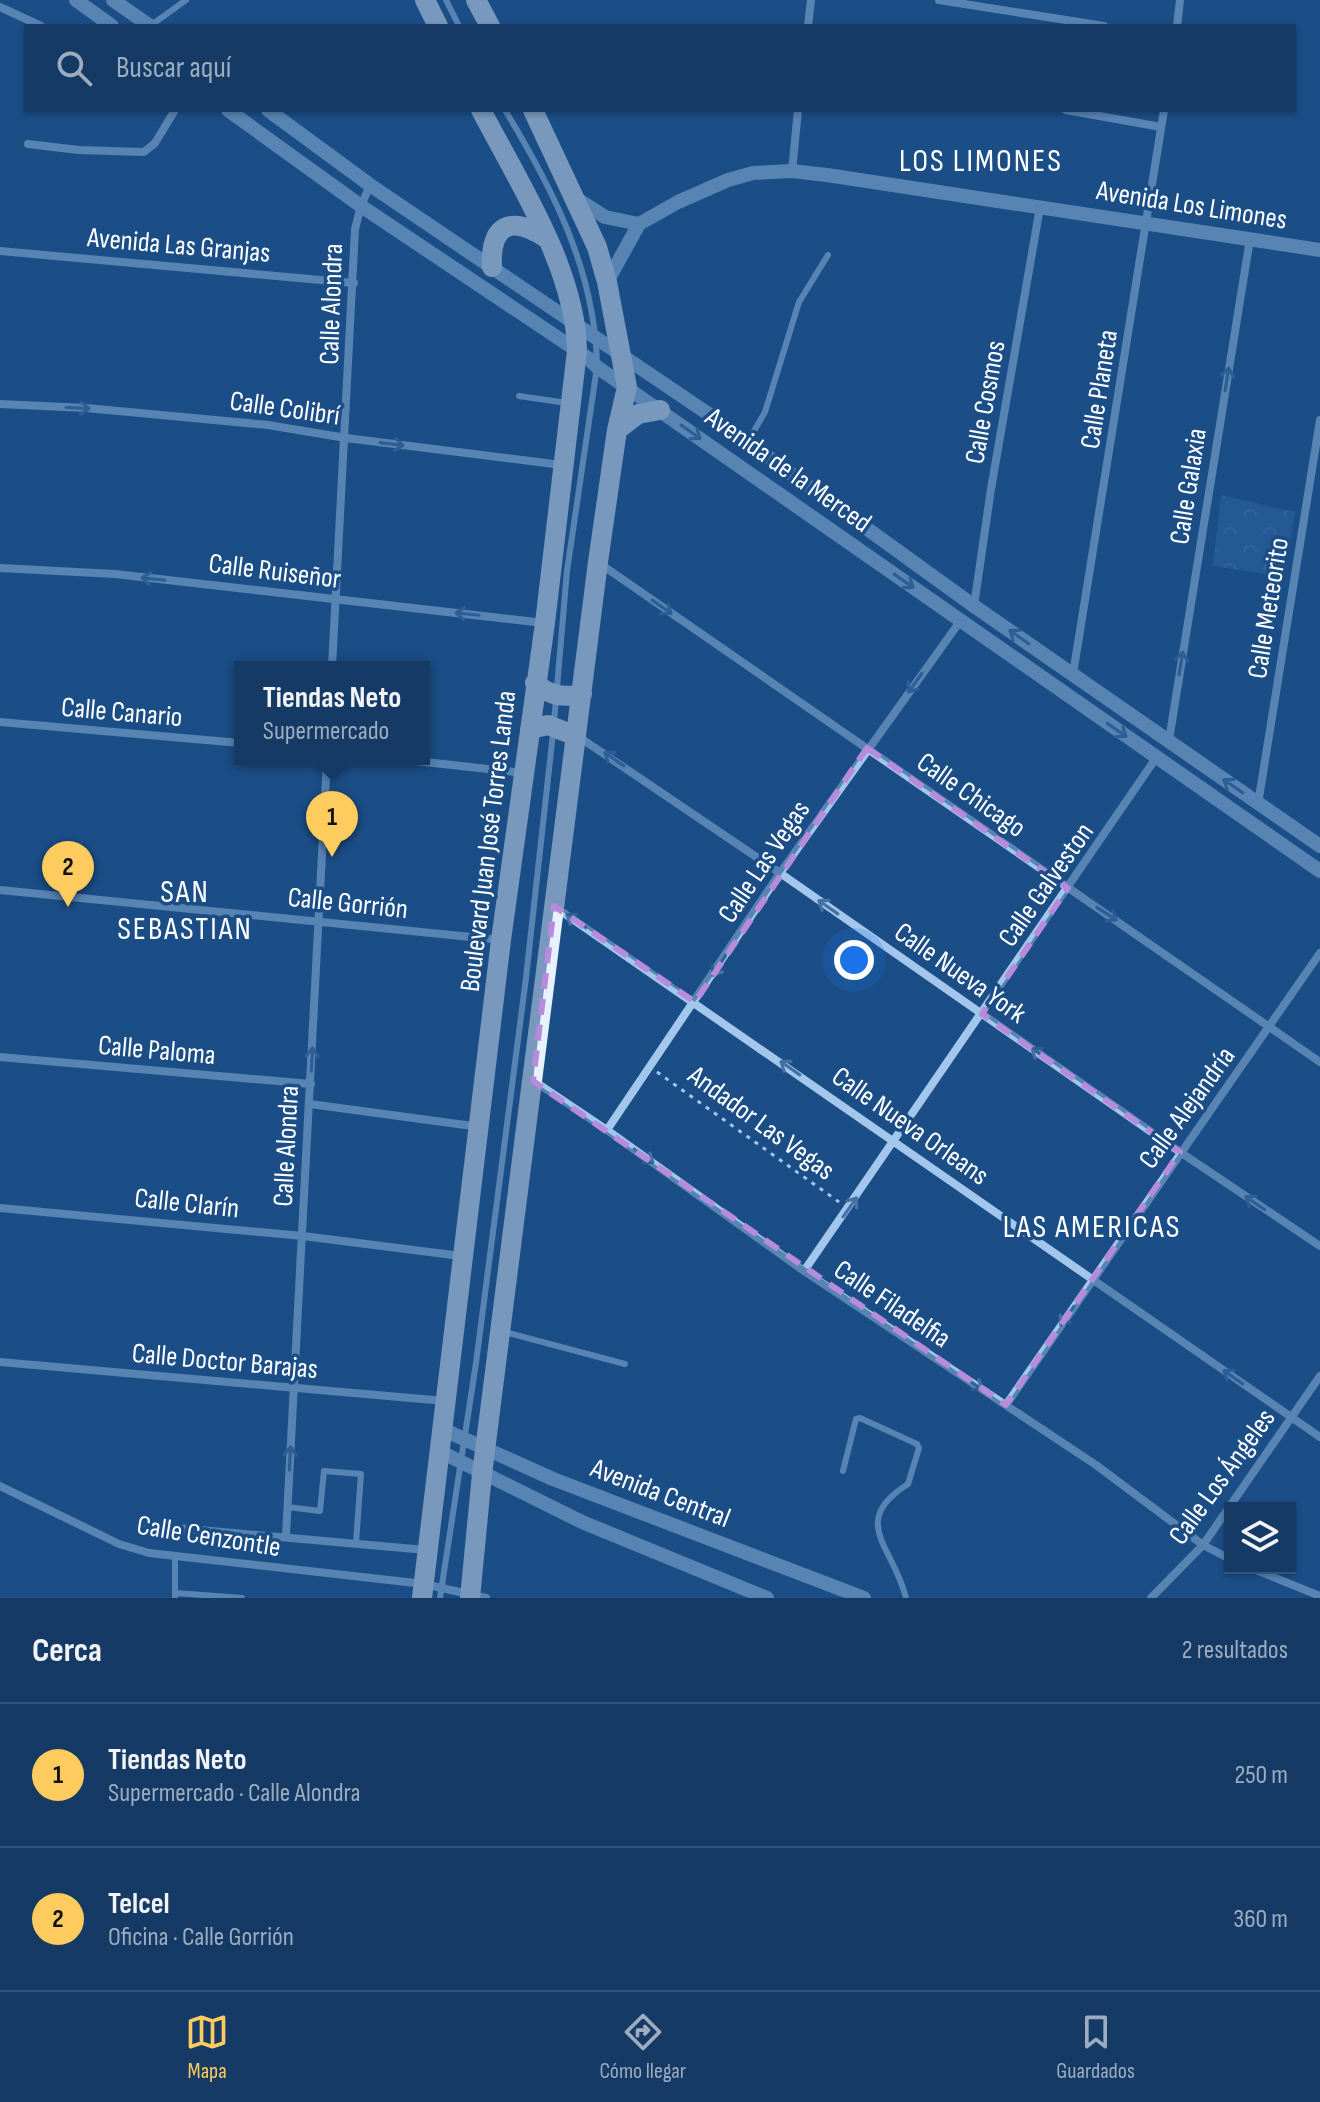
<!DOCTYPE html>
<html lang="es">
<meta charset="utf-8">
<style>
:root{--surface:#143a65;--page:#1d416b;--text:#f1f3f6;--muted:#9dadbf;--line:#335479;--accent:#fecb5f}
body{margin:0;font-family:"Sofia Sans Condensed",sans-serif;background:var(--page);color:var(--text)}
.controls{position:absolute;right:24px;bottom:24px;display:grid;overflow:hidden;border-radius:0px;box-shadow:0 2px 6px #0004}
.controls button{width:72px;height:72px;display:grid;place-items:center;padding:0;border:0;border-bottom:2px solid var(--line);background:var(--surface);color:var(--text);font:40px sans-serif}
.you{position:absolute;left:854px;top:960px;width:28px;height:28px;margin:-20px;border:6px solid #fff;border-radius:50%;background:#1a73e8;box-shadow:0 0 0 12px #1a73e833}
.badge{display:grid;place-items:center;width:52px;height:52px;border-radius:50%;background:var(--accent);color:#111;font-size:26px;font-weight:700}
.pin{position:absolute;translate:-50% -66px;filter:drop-shadow(0 2px 4px #0008)}
.pin::after{content:'';position:absolute;top:42px;width:28px;height:24px;background:inherit;clip-path:polygon(0 0,100% 0,50% 100%)}
.popup{position:absolute;left:234px;top:661px;width:196px;height:104px;box-sizing:border-box;display:grid;place-content:center;border-radius:0px;background:var(--surface);filter:drop-shadow(0 2px 6px #0005);font-size:26px;white-space:nowrap;color:var(--muted)}
.popup b{font-size:30px;color:var(--text)}
.popup::after{content:'';position:absolute;left:50%;top:100%;margin-left:-16px;border:16px solid transparent;border-top-color:var(--surface)}
.list{margin:0;padding:0;list-style:none}
h2{display:flex;justify-content:space-between;align-items:center;height:104px;margin:0;padding:0 32px;font-size:34px}
h2 small{font-size:26px;font-weight:400;color:var(--muted)}
.list li{display:grid;grid-template-columns:52px 1fr auto;gap:24px;align-items:center;box-sizing:border-box;height:144px;padding:0 32px;border-top:2px solid var(--line)}
.list b{display:block;font-size:30px;white-space:nowrap}
.list p{margin:0;font-size:26px;white-space:nowrap;color:var(--muted)}
.list em{font-size:26px;font-style:normal;color:var(--muted)}
.icon{flex:none;width:44px;height:44px;fill:none;stroke:currentColor;stroke-width:2;stroke-linecap:round;stroke-linejoin:round}
.map{position:relative;flex:none;width:1320px;height:1598px;overflow:hidden}
.search{position:absolute;background:var(--surface);box-shadow:0 2px 6px #0004;left:24px;right:24px;top:24px;height:88px;display:flex;align-items:center;gap:20px;box-sizing:border-box;padding:0 28px;border-radius:0px;color:var(--muted);font-size:30px}
.sheet{height:392px;background:var(--surface)}
nav{display:flex;justify-content:space-around;align-items:center;box-sizing:border-box;height:112px;border-top:2px solid var(--line);background:var(--surface);font-size:22px;color:var(--muted)}
nav a{display:grid;justify-items:center;gap:4px}
nav .on{color:var(--accent)}
.map>svg:first-child{display:block}
.forest{fill:url(#forest-crowns)}
.lines{fill:none;stroke-linecap:round;stroke-linejoin:round}
.path{stroke:#a3c6ec;stroke-width:3;stroke-dasharray:4 6;stroke-linecap:butt}
.service{stroke:#a3c6ec;stroke-width:6}
.minor{stroke:#a3c6ec;stroke-width:8}
.tertiary{stroke:#a3c6ec;stroke-width:14}
.primary{stroke:#e8f2ff;stroke-width:20}
.oneway{stroke:#4472a5}
.marked{fill:none;stroke:#b68bdc;stroke-width:6;stroke-dasharray:16 10;stroke-linejoin:round}
.labels{text-anchor:middle;stroke-width:7;stroke-linejoin:round;paint-order:stroke}
.street-label{font-size:28px;fill:#fff;stroke:#1b4e87}
.quarter-label{font-size:32px;letter-spacing:2px;fill:#fff;stroke:#1b4e87}
</style>
<div class="map">
<svg width="1320" height="1598" viewBox="0 0 1320 1598">
<defs>
<pattern id="forest-crowns" width="20" height="18" patternUnits="userSpaceOnUse" patternTransform="scale(2)"><rect width="20" height="18" fill="#2e68a5"/><path d="M2 6a3 3 0 1 1 6 0M12 15a3 3 0 1 1 6 0" fill="none" stroke="#4d7fb2"/></pattern>
</defs>
<rect width="100%" height="100%" fill="#1b4e87"/>
<path class="forest" d="M1221,495L1295,512L1284,577L1213,566Z"/>
<g class="lines">
<path class="path" d="M657,1072L839,1202"/>
<path class="service" d="M446,0L459,26
M150,26L186,0
M505,110C553,189 596,273 597,367L567,571L554,722
M519,396L567,403
M748,441L765,412L799,302L828,255
M505,1332L625,1364
M843,1471L856,1419L860,1418L917,1444L919,1448L908,1484C848,1522 894,1547 906,1598
M287,1507L320,1511L324,1471L361,1474L356,1543
M175,1593L242,1598
M175,1598V1558
M440,1598L476,1363L526,978L553,733"/>
<path class="minor" d="M939,0L1104,26
M0,7L41,26
M808,26L811,0
M1177,26L1180,0
M1066,110L1161,127
M28,144L79,150L144,152L155,143L175,110
M792,171L798,110
M0,251L354,283
M0,404L86,408L268,425L346,438L562,465
M599,563L1320,1062
M0,568L115,574L544,623
M974,606L991,489L1040,207
M332,667L355,229L361,206L370,185
M1073,674L1164,110
M0,722L240,743
M579,737L780,873L1180,1152L1320,1246
M1169,740L1250,239
M398,759L524,773
M1258,804L1320,420
M0,890L501,940
M555,907L1320,1437
M0,1057L311,1084
M534,1081L607,1130L804,1271L1096,1465L1203,1545L1230,1559
M310,1104L480,1127
M607,1130L780,873L961,620
M0,1208L303,1236L461,1256
M804,1271L1156,758
M0,1362L445,1401
M1006,1405L1320,953
M0,1486L119,1544L149,1553L424,1584L486,1598
M143,1525L426,1550
M286,1536L327,759
M1251,1568L1320,1596
M1151,1598L1203,1545L1320,1376"/>
<path class="tertiary" d="M76,0L112,26
M113,0L150,26
M228,110L361,206L588,358L597,367L1320,871
M268,110L370,185L707,413L974,606L1320,846
M577,199L605,217L639,224
M607,282L639,224L678,202L728,180L753,173L792,171L827,175L1320,250
M442,1429L553,1479L864,1598
M439,1451L582,1522L767,1598"/>
<path class="primary" d="M425,0L438,26
M476,0L490,26
M492,267C490,224 511,215 546,238
M617,430L638,414L660,410
M535,683C550,696 563,698 582,694
M530,729L548,725L576,736
M422,1598L501,940L545,623L577,351C576,270 518,181 481,110
M470,1598L482,1474L598,562L617,430L627,387L607,282L597,247L533,110"/>
</g>
<defs><path id="oneway-shaft" d="M-6 0H5M1.5-3L5.5 0L1.5 3" fill="none" stroke-width="1.6" stroke-linecap="round" stroke-linejoin="round" transform="scale(2)"/></defs>
<g class="oneway">
<use href="#oneway-shaft" transform="translate(1227 379) rotate(-81)"/>
<use href="#oneway-shaft" transform="translate(78 408) rotate(3)"/>
<use href="#oneway-shaft" transform="translate(691 432) rotate(35)"/>
<use href="#oneway-shaft" transform="translate(392 444) rotate(7)"/>
<use href="#oneway-shaft" transform="translate(153 579) rotate(-174)"/>
<use href="#oneway-shaft" transform="translate(904 581) rotate(35)"/>
<use href="#oneway-shaft" transform="translate(662 607) rotate(35)"/>
<use href="#oneway-shaft" transform="translate(467 614) rotate(-174)"/>
<use href="#oneway-shaft" transform="translate(1019 637) rotate(-145)"/>
<use href="#oneway-shaft" transform="translate(1181 663) rotate(-81)"/>
<use href="#oneway-shaft" transform="translate(915 683) rotate(126)"/>
<use href="#oneway-shaft" transform="translate(1117 730) rotate(35)"/>
<use href="#oneway-shaft" transform="translate(614 759) rotate(-145)"/>
<use href="#oneway-shaft" transform="translate(1233 786) rotate(-145)"/>
<use href="#oneway-shaft" transform="translate(828 907) rotate(-145)"/>
<use href="#oneway-shaft" transform="translate(1107 914) rotate(33)"/>
<use href="#oneway-shaft" transform="translate(576 921) rotate(-146)"/>
<use href="#oneway-shaft" transform="translate(719 966) rotate(123)"/>
<use href="#oneway-shaft" transform="translate(1041 1055) rotate(-145)"/>
<use href="#oneway-shaft" transform="translate(312 1059) rotate(-87)"/>
<use href="#oneway-shaft" transform="translate(790 1068) rotate(-145)"/>
<use href="#oneway-shaft" transform="translate(644 1156) rotate(36)"/>
<use href="#oneway-shaft" transform="translate(1255 1203) rotate(-146)"/>
<use href="#oneway-shaft" transform="translate(850 1207) rotate(-55)"/>
<use href="#oneway-shaft" transform="translate(1067 1316) rotate(125)"/>
<use href="#oneway-shaft" transform="translate(1233 1377) rotate(-145)"/>
<use href="#oneway-shaft" transform="translate(973 1383) rotate(34)"/>
<use href="#oneway-shaft" transform="translate(290 1458) rotate(-87)"/>
</g>
<path d="M0 0H1320V1598H0ZM867,748L1068,888L982,1014L1180,1152L1006,1405L533,1081L554,906L695,1002Z" fill="#1b4e87" fill-opacity=".55" fill-rule="evenodd"/>
<path class="marked" d="M867,748L1068,888L982,1014L1180,1152L1006,1405L533,1081L554,906L695,1002Z"/>
<g class="labels">
<g class="street-label">
<text transform="translate(1192 204) rotate(9)" y="10">Avenida Los Limones</text>
<text transform="translate(179 244) rotate(5)" y="10">Avenida Las Granjas</text>
<text transform="translate(330 304) rotate(-88)" y="10">Calle Alondra</text>
<text transform="translate(1098 389) rotate(-81)" y="10">Calle Planeta</text>
<text transform="translate(984 402) rotate(-80)" y="10">Calle Cosmos</text>
<text transform="translate(285 407) rotate(8)" y="10">Calle Colibrí</text>
<text transform="translate(789 469) rotate(35)" y="10">Avenida de la Merced</text>
<text transform="translate(1187 486) rotate(-81)" y="10">Calle Galaxia</text>
<text transform="translate(275 570) rotate(7)" y="10">Calle Ruiseñor</text>
<text transform="translate(1267 608) rotate(-81)" y="10">Calle Meteorito</text>
<text transform="translate(122 711) rotate(5)" y="10">Calle Canario</text>
<text transform="translate(972 794) rotate(35)" y="10">Calle Chicago</text>
<text transform="translate(487 841) rotate(-83)" y="10">Boulevard Juan José Torres Landa</text>
<text transform="translate(763 861) rotate(-56)" y="10">Calle Las Vegas</text>
<text transform="translate(1045 884) rotate(-55)" y="10">Calle Galveston</text>
<text transform="translate(348 902) rotate(6)" y="10">Calle Gorrión</text>
<text transform="translate(961 972) rotate(35)" y="10">Calle Nueva York</text>
<text transform="translate(157 1049) rotate(5)" y="10">Calle Paloma</text>
<text transform="translate(1186 1107) rotate(-54)" y="10">Calle Alejandría</text>
<text transform="translate(762 1122) rotate(36)" y="10">Andador Las Vegas</text>
<text transform="translate(911 1125) rotate(35)" y="10">Calle Nueva Orleans</text>
<text transform="translate(285 1146) rotate(-87)" y="10">Calle Alondra</text>
<text transform="translate(187 1202) rotate(6)" y="10">Calle Clarín</text>
<text transform="translate(893 1303) rotate(34)" y="10">Calle Filadelfia</text>
<text transform="translate(225 1360) rotate(5)" y="10">Calle Doctor Barajas</text>
<text transform="translate(1221 1476) rotate(-54)" y="10">Calle Los Ángeles</text>
<text transform="translate(661 1492) rotate(21)" y="10">Avenida Central</text>
<text transform="translate(209 1535) rotate(9)" y="10">Calle Cenzontle</text>
</g>
<g class="quarter-label">
<text x="981" y="171">LOS LIMONES</text>
<text x="185" y="902">SAN<tspan x="185" dy="37">SEBASTIAN</tspan></text>
<text x="1092" y="1237">LAS AMERICAS</text>
</g>
</g>
</svg>
<div class="controls">
<button><svg class="icon" aria-label="layers" viewBox="0 0 24 24"><path d="M12 4l9 5-9 5-9-5zM3 14l9 5 9-5"/></svg></button>
</div>
<div class="you"></div>
<div class="pin badge" style="left:332px;top:857px">1</div>
<div class="popup"><b>Tiendas Neto</b>Supermercado</div>
<div class="pin badge" style="left:68px;top:907px">2</div>
<div class="search"><svg class="icon" aria-label="search" viewBox="0 0 24 24"><circle cx="10" cy="10" r="6"/><path d="M15 15l6 6"/></svg>Buscar aquí</div>
</div>
<section class="sheet">
<h2>Cerca<small>2 resultados</small></h2>
<ul class="list">
<li><span class="badge">1</span><div><b>Tiendas Neto</b><p>Supermercado · Calle Alondra</p></div><em>250 m</em></li>
<li><span class="badge">2</span><div><b>Telcel</b><p>Oficina · Calle Gorrión</p></div><em>360 m</em></li>
</ul>
</section>
<nav>
<a class="on"><svg class="icon" aria-label="map" viewBox="0 0 24 24"><path d="M3 6l6-2 6 2 6-2v14l-6 2-6-2-6 2zM9 4v14M15 6v14"/></svg>Mapa</a>
<a><svg class="icon" aria-label="directions" viewBox="0 0 24 24"><path d="M12 3l9 9-9 9-9-9zM9 14v-3h6M13 9l2 2-2 2"/></svg>Cómo llegar</a>
<a><svg class="icon" aria-label="saved" viewBox="0 0 24 24"><path d="M7 4h10v16l-5-4-5 4z"/></svg>Guardados</a>
</nav>
